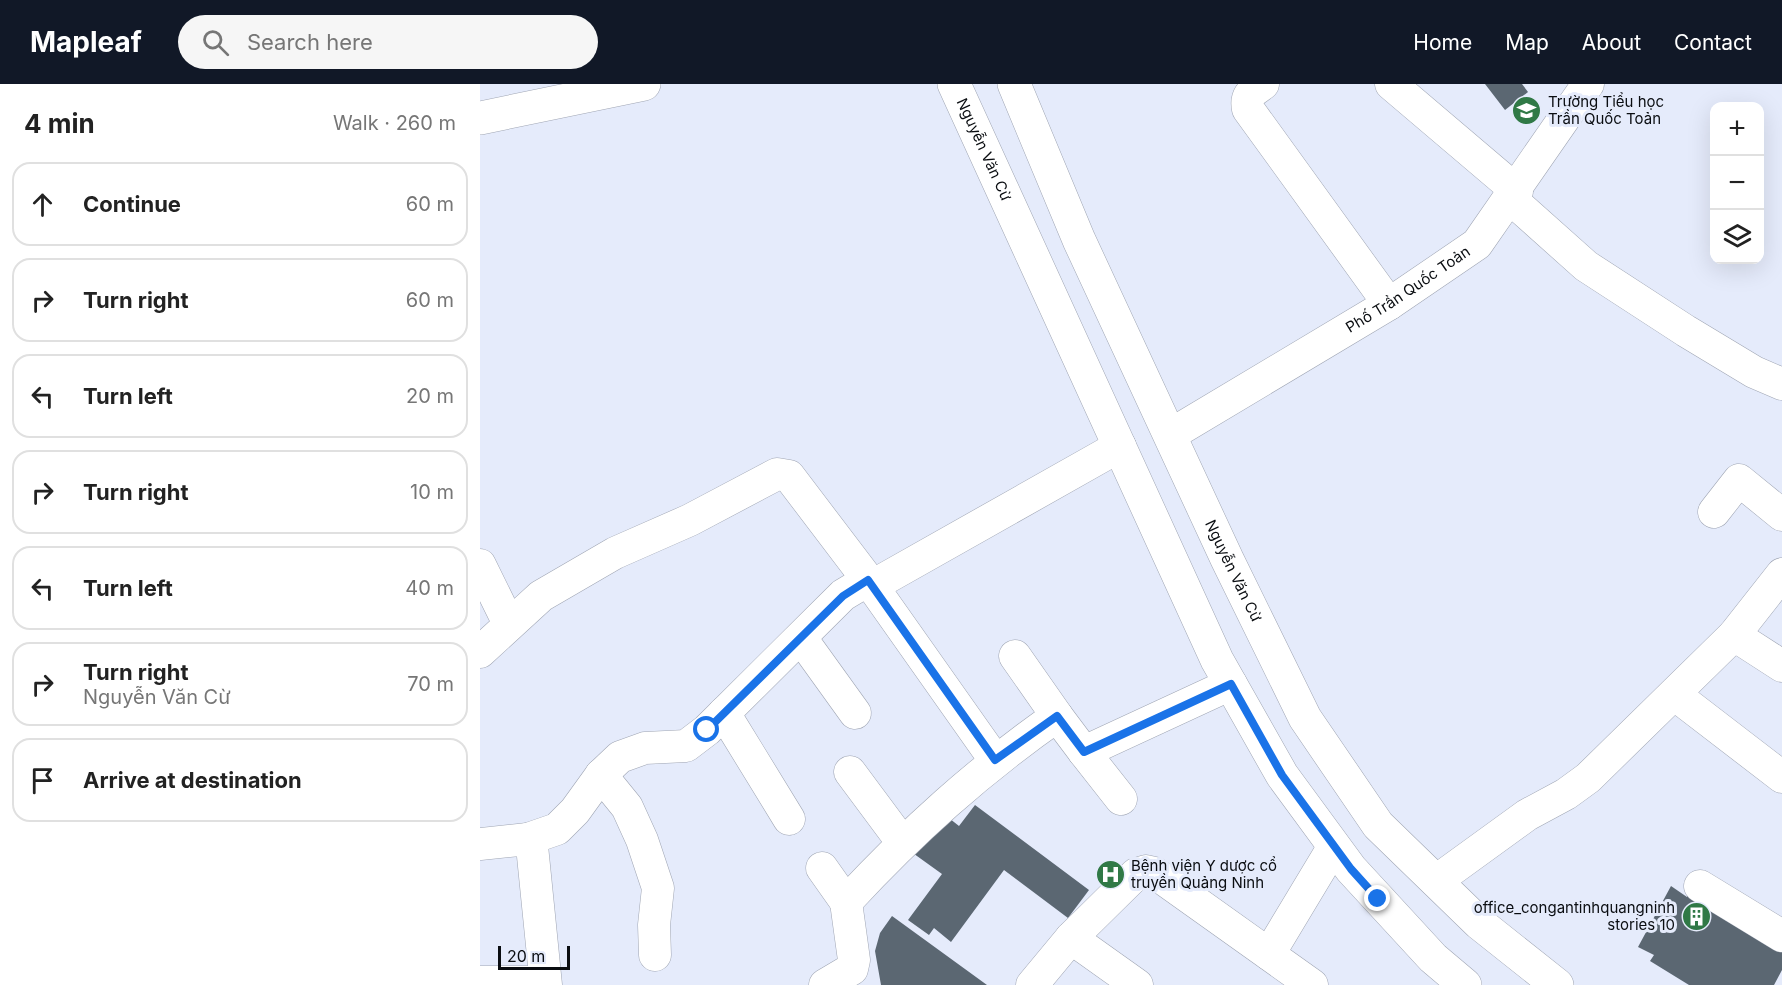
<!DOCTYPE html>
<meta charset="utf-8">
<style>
:root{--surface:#fff;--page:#f6f6f6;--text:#222;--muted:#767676;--line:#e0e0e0;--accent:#111827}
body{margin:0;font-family:Inter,sans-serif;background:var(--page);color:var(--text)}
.controls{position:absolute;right:18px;top:18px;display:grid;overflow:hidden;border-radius:12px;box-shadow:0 6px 24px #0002}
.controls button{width:54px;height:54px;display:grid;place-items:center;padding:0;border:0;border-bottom:2px solid var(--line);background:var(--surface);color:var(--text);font:30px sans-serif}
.scale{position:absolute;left:18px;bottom:15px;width:72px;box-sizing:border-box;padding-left:6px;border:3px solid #0a0d11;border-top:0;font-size:16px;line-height:21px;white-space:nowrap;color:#0a0d11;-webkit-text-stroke:4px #e5ebfb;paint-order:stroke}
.stop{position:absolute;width:18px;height:18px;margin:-14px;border:4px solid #1a73e8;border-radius:50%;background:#fff}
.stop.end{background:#1a73e8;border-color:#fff;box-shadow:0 2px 6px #0008}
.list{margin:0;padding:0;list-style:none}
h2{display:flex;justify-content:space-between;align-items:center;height:78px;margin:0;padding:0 24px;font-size:26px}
h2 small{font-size:20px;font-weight:400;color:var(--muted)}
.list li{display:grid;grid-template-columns:39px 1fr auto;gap:18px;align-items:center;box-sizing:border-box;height:84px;margin:0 12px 12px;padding:0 12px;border:2px solid var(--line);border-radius:18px}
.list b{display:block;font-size:22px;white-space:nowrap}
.list p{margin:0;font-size:20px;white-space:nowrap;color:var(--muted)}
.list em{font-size:20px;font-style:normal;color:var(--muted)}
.icon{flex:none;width:33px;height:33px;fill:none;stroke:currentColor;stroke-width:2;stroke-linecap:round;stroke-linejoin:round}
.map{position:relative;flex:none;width:1302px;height:901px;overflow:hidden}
header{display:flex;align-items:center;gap:36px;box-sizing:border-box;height:84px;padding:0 30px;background:var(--accent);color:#fff}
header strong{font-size:28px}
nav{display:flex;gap:33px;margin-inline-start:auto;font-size:21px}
.search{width:420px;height:54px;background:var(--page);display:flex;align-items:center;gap:15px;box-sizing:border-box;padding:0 21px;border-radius:33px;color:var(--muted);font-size:22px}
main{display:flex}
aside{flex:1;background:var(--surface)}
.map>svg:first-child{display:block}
.building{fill:#5b6772}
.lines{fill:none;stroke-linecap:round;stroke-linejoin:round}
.minor-casing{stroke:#9fa5b3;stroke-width:33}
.major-casing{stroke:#9fa5b3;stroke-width:34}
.minor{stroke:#fff;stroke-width:32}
.major{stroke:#fff;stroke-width:33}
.route{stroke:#1a73e8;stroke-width:8}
.labels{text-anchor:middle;stroke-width:6;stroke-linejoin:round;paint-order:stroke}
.poi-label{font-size:15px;fill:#0a0d11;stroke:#e5ebfb;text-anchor:start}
.street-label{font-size:15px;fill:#0a0d11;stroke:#e5ebfb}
</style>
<header>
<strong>Mapleaf</strong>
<div class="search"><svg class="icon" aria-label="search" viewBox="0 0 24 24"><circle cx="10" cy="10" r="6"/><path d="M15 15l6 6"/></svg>Search here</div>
<nav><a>Home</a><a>Map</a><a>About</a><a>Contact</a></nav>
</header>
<main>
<aside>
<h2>4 min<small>Walk · 260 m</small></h2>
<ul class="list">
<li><svg class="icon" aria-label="ahead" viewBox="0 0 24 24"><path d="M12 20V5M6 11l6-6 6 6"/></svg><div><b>Continue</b></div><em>60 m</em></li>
<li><svg class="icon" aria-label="right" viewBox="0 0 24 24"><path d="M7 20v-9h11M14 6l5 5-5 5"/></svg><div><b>Turn right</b></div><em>60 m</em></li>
<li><svg class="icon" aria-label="left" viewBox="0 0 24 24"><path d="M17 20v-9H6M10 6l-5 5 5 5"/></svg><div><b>Turn left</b></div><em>20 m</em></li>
<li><svg class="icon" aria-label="right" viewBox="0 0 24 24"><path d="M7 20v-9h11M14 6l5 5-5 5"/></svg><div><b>Turn right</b></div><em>10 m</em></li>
<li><svg class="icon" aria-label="left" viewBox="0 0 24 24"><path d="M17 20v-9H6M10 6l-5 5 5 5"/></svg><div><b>Turn left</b></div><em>40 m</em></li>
<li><svg class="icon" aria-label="right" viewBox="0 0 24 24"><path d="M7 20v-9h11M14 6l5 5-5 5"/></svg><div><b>Turn right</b><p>Nguyễn Văn Cừ</p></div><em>70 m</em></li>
<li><svg class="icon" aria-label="arrive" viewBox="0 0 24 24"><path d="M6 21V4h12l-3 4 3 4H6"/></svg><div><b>Arrive at destination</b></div></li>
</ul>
</aside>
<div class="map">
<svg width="1302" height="901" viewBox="0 0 1302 901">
<rect width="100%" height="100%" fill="#e5ebfb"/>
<path class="building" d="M1005,0H1042L1048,8L1025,26Z
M495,721L609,806L588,834L524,786L471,858L454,844L449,851L428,836L462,790L430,767L460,727L479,742Z
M1191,802L1207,813L1210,806L1302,867V886L1294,901H1209L1170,877L1174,871L1158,863Z
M412,832L507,901H401L395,867L400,849Z"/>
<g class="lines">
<defs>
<g id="minor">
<path d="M783,0C772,8 765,11 768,25L909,220"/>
<path d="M911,0L1037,107"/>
<path d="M1031,115L1106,182L1206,247L1274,288L1302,300"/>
<path id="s1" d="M690,351L909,220L997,160L1108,0"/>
<path d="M1234,428L1259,396L1302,431"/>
<path d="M0,481L29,540"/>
<path d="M392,502L640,362"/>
<path d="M1254,551L1302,582"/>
<path d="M321,554L375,629"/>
<path d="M0,568L61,512L135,469L210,436L297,390L309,392L388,496L515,676"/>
<path d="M535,572L577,632"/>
<path d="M1194,610L1302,693"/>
<path d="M244,629L309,735"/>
<path d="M604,668L641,715"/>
<path d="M370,688L422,758"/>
<path d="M121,691L147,723L162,756L178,804L174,841L175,871"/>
<path d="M48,755L77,745L95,727L121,691L140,673L165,664L206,662L227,646L363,511L388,496"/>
<path d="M0,760L48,755L52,762L66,901"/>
<path d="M342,784L366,818"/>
<path d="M956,797L1047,731L1086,710L1108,694L1254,551L1302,490"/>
<path d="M1220,802L1302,852"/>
<path d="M591,854L657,901"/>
<path d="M789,870L854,762"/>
<path d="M0,898H65"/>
<path d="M345,901L372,885L374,876L366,818C433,746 496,689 577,632L604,668L751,600"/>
<path d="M552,901L591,854L656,790L666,787L675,789L832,901"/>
</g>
<g id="major">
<path id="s2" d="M474,0L737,576L802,691L871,785L953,874L985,901"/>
<path id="s3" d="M534,0L599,156L747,475L825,634L898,741L999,839L1077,901"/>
<path d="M0,34L164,0"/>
</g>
</defs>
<use href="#minor" class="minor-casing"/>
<use href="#major" class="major-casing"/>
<use href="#minor" class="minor"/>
<use href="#major" class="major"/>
</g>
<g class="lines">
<path class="route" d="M227,646L363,512L388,496L515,676L577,632L604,668L751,600L802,691L871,785L898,815"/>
</g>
<defs>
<symbol id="school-disc" viewBox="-11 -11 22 22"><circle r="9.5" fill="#307946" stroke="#e5ebfb"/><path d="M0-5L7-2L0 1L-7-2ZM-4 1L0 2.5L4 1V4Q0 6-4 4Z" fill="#fff"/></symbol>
<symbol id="hospital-disc" viewBox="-11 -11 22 22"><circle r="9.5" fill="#307946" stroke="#e5ebfb"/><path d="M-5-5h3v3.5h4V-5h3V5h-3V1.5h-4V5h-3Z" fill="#fff"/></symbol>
<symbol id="building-disc" viewBox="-11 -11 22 22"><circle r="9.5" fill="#307946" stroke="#e5ebfb"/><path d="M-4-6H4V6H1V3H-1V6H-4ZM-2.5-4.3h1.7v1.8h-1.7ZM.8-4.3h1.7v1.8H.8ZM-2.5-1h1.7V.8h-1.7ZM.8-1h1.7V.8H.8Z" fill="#fff"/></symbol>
</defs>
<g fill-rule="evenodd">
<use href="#school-disc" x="1030" y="10" width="33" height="33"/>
<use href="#hospital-disc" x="614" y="774" width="33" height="33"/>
<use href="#building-disc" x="1200" y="816" width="33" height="33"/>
</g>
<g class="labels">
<g class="poi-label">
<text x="1068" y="23">Trường Tiểu học<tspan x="1068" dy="17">Trần Quốc Toản</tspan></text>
<text x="651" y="787">Bệnh viện Y dược cổ<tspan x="651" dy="17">truyền Quảng Ninh</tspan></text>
<text x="1195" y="829" text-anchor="end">office_congantinhquangninh<tspan x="1195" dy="17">stories 10</tspan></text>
</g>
<g class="street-label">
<text dy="5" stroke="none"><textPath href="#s2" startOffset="72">Nguyễn Văn Cừ</textPath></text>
<text dy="5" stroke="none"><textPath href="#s1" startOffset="279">Phố Trần Quốc Toản</textPath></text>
<text dy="5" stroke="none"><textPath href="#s3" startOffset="534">Nguyễn Văn Cừ</textPath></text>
</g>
</g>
</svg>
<div class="controls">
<button>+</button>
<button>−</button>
<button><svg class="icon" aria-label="layers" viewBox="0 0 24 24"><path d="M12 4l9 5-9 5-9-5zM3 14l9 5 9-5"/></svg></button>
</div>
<div class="scale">20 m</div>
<div class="stop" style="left:227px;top:646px"></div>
<div class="stop end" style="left:898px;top:815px"></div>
</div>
</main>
